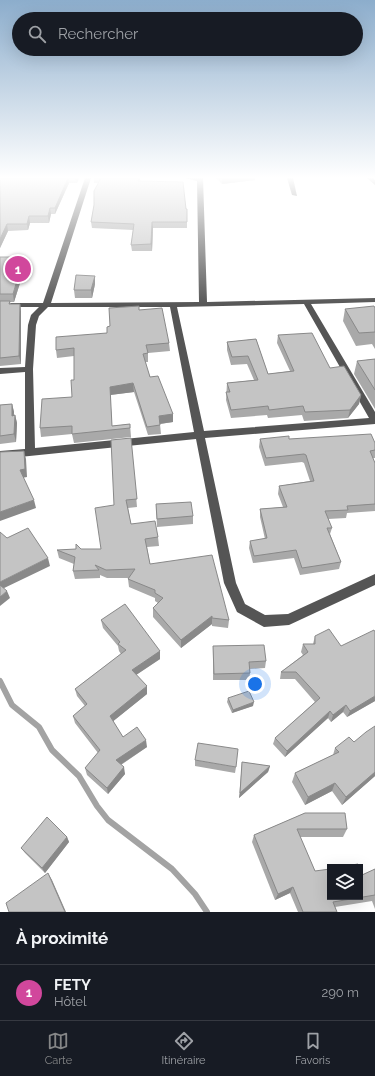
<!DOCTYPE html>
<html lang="fr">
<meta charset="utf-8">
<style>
:root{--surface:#171b24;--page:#242831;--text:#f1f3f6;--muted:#9ea1a6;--line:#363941;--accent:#858687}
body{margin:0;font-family:Raleway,sans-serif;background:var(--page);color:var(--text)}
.controls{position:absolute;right:12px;bottom:12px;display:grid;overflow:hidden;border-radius:0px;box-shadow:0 4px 16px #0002}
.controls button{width:36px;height:36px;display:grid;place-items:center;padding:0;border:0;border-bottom:1px solid var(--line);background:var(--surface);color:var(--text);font:20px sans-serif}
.you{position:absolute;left:255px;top:684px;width:14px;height:14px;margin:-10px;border:3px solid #fff;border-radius:50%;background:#1a73e8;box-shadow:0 0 0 6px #1a73e833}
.badge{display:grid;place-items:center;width:26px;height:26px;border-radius:50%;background:var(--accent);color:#fff;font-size:13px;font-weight:700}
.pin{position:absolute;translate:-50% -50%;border:2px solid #fff;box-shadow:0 1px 4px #0006}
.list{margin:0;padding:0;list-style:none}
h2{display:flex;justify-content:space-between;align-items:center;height:52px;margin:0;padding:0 16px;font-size:17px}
h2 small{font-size:13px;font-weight:400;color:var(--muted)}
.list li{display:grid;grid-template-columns:26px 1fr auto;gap:12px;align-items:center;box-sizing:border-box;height:56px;padding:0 16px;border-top:1px solid var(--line)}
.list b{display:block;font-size:15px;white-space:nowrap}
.list p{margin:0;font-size:13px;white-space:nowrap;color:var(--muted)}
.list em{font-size:13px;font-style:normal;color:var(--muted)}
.icon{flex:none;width:22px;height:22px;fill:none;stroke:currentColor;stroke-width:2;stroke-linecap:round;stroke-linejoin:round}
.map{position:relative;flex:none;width:375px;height:912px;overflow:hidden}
.search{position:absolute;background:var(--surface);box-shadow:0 4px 16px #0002;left:12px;right:12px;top:12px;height:44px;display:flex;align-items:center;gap:10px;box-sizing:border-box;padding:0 14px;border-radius:22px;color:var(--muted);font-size:15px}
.sheet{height:108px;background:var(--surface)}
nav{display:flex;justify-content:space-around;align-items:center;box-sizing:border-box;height:56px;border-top:1px solid var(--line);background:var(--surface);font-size:11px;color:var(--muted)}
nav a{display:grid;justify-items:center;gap:2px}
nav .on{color:var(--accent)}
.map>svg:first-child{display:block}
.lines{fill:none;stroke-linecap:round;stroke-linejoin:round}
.stream{stroke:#a3a3a3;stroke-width:6}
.minor{fill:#555;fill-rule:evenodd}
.wall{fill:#a9a9a9}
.shaded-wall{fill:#898989}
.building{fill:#c4c4c4;stroke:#898989}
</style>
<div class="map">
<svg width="375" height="912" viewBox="0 0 375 912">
<rect width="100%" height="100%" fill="#fff"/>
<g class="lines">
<path class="stream" d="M0,681L12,705L39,727L52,750L79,776L97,806L108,820L172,869L195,894L207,912"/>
<path class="minor" d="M85,178H91L51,303L199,302L197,181L185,178H203L207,302L375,298V302L311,304L375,412V424L205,438L236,583L245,604L265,615L288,614L375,574V585L289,625L264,627L237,612L224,583L196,439L0,459V451L25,449V372L0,374V368L25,367L28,325L31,315L39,307H0V303H43ZM304,304L369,418L204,431L177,307ZM48,307H170L194,432L35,448L33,369L36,325L39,316Z
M287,178H293L297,196L292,195Z
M367,178H373L375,180V185Z"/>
</g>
<path class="wall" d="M0,178H79L77,183H69L55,214H51L49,223H30L28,230L8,231L0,248Z
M94,178H140V181L186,209H187V228H153L152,251H132L131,245L133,230L92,228L91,222L98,183H94Z
M216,178H255V180L222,184Z
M0,257H24L26,264L14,302H10L11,304H20L21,312V364L0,366Z
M95,276V284L92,298H75L74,290Z
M375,308V349L372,344L356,346L343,321L345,309Z
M139,310L169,343L170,351L148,353V362H145L150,377L173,414V422L160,424L161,434L148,435L134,392L110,395L112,426L130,424L131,437L74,443L72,434L41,437L40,428L72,397L74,380V356L57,358L56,350L107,333L110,326Z
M278,335L330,368L361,395L359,404L348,418L304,421L302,415L268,418L267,415L231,418L226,400L227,383L254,380L247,364L231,365L227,350V342L256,339L268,374L290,371L277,343Z
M375,359V409L354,374L357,361Z
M12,404L14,412V415H15L17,423L16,442L0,444V405Z
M131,438L137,507L128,508L131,524L158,537L159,546L147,547L150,564L229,620L228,628L212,626V624L181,648L153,617V608L158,603L155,601V598L129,587L128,579L129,578H107L100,575V578L75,579L73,571L74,564L59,558L57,550L101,549L114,505Z
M260,439H289L375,443V458H373L375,463V511L347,513L346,518L328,519L332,528L330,534L341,562L339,569L300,575L294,558L253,563L249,548L250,541L265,539L260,517V509L283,507L278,494L279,486L310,481L304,463L302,462L265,466L259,447Z
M156,504L193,516V524L157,527Z
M101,620L160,651V659L136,675L147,694L113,721L123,737L147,747L121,765L125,774L108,794L87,775L85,768L98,753L75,723L73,716L85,706L77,696L75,689L121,654L119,651L118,646L103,628Z
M315,636L375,701L347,717L343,712L331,722L328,718L285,757L273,744L275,738L315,702L295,679H280L281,672L303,655L301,652L303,644H313Z
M213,646L266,661L265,668L249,669L250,673L249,680H213Z
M228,698L253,706L232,713L227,702Z
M354,742L375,776L342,805L332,791L305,805L292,782L295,773L333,755L335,748Z
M195,760L236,767L235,773L195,766Z
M242,762L270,766L268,772L239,798Z
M305,813L347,829L343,837H300L315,871L362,875L375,869V909L372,901L335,907L337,912H298L290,893L275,900L252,842L254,835Z
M67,837L69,842L45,873L25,853L21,848Z"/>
<path class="shaded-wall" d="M68,178L69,183L55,214V208Z
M76,178H79L77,183Z
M222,178H255V180L222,184Z
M50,208L51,214L49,223L48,216Z
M29,216L30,223L28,230L27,224Z
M152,222L153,228L152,251L151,244Z
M7,224L8,231L0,248V239Z
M24,257L26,264L14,302L13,294Z
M95,276V284L92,298L91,290Z
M20,304L21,312V364L19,356Z
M133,383L134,392L110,395L112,430L110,387Z
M361,395L359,404L348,418L350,410Z
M12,404L14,412L13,423L12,416Z
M173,414V422L159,424V416Z
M15,415L17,423L16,442L14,434Z
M24,451L26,459L27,477L22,478L20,470Z
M34,500L36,508L0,521V512Z
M48,558L50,566L0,590V582Z
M7,591L10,598L0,606V597Z
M212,616V624L181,648V640Z
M160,651V659L133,677L132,670Z
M147,686V694L111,723L110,716Z
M375,696V701L347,717L350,711Z
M254,702L253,706L232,713L233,710Z
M346,705L343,712L331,722L333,715Z
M330,711L328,718L285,757L287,751Z
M146,740L147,747L117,767L116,760Z
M270,766L268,772L239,798L240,793Z
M124,767L125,774L108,794L107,788Z
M375,772V776L342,805L346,797Z
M335,783L332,791L305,805L308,797Z
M67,837L69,842L45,873L42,868Z
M48,873L52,880L66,912H65Z
M293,887L290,893L275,900L278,894Z"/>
<path class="building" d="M0,178H68L55,208H50L48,216H29L27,224H7L0,239Z
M101,178H139L138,181L183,182L186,209H187V222H152L151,244L131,245L134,224L91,222L94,205V191Z
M0,257H24L13,294H0Z
M76,275L95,276L91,290H74Z
M0,301H10L9,304H20L19,356L0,358Z
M139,306V310L162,308L169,343L146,345L148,353L143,354L150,377L158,376L173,414L159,416L160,425L147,427L133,383L110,387L112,426L130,424V428L72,434V426L40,428L42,399L72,397L71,380H74V348L56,350V337L107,333V327L110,326L109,308Z
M374,306L375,308V332L359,333L345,309Z
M312,333L330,368L344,366L361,395L350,410L305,412L303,406L269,410L268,406L231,410L226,392H230L227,383L258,380L248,356L232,357L227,342L256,339L268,374L294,371L278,335Z
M375,359V390L357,361Z
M12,404V416L15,415L14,434L0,436V405Z
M371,434L375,443V450L370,451L375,463V504L347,506L348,510L325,511L332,528H327L341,562L302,568L296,550L254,556L250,541L267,538L260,509L287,507L279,486L314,481L306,455L304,454L266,458L260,439L289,436V439Z
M131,438L137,499L126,500L131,524L155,521L158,537L145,539L150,564L212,555L229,620L212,618V616L181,640L153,608L163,598L155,593V590L128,579L135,569L106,570L95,565L99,570L73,571L75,557L57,550L76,549V544L81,549H101L95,508L114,505L111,440Z
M24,451L25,469L20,470L34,500L0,512V452Z
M191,502L193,516L157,519L156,504Z
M28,528L48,558L0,582V532L7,538Z
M0,585L7,591L0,597Z
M125,604L160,651L132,670L147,686L110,716L123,737L137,727L146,740L116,760L124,767L107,788L85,768L100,750L73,716L87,704L75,689L126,650L118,644L120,642L101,620Z
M329,629L341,646L374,630L375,632V696L350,711L346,705L333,715L330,711L287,751L275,738L320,698L296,672H281L308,652L303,644H315V636Z
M264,645L266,661L249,662L250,673L214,674L213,646Z
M249,691L254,702L233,710L228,698Z
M375,726V772L346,797L335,783L308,797L295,773L339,752L335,748L349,737L354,742L366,732Z
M198,743L238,749L236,767L195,760Z
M242,762L270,766L240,793Z
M305,813H345L347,829H297L315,871L330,869V897H360V869L362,875L375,869V895L333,902L337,912H303L293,887L278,894L254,835Z
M47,817L67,837L42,868L21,848Z
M358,864L359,867H340Z
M48,873L65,912H9L6,903Z"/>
<linearGradient id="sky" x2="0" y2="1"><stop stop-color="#8cadcc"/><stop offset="0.58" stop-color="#fff"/><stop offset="1" stop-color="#fff" stop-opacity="0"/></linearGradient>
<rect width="375" height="306" fill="url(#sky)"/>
</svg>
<div class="controls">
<button><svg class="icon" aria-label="layers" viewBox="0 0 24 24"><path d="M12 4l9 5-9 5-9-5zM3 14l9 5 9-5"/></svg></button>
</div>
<div class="you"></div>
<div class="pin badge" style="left:18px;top:269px;background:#d1479c">1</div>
<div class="search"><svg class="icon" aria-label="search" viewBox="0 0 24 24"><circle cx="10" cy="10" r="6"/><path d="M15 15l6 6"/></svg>Rechercher</div>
</div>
<section class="sheet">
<h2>À proximité<small></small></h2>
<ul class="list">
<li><span class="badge" style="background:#d1479c">1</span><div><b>FETY</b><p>Hôtel</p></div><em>290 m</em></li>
</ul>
</section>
<nav>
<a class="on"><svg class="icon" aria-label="map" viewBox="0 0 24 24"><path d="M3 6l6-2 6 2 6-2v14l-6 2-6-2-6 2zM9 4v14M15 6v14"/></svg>Carte</a>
<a><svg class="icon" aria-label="directions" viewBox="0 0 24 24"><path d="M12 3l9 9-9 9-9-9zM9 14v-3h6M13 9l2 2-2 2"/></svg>Itinéraire</a>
<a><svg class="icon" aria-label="saved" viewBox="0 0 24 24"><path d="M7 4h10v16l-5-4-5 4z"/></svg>Favoris</a>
</nav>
